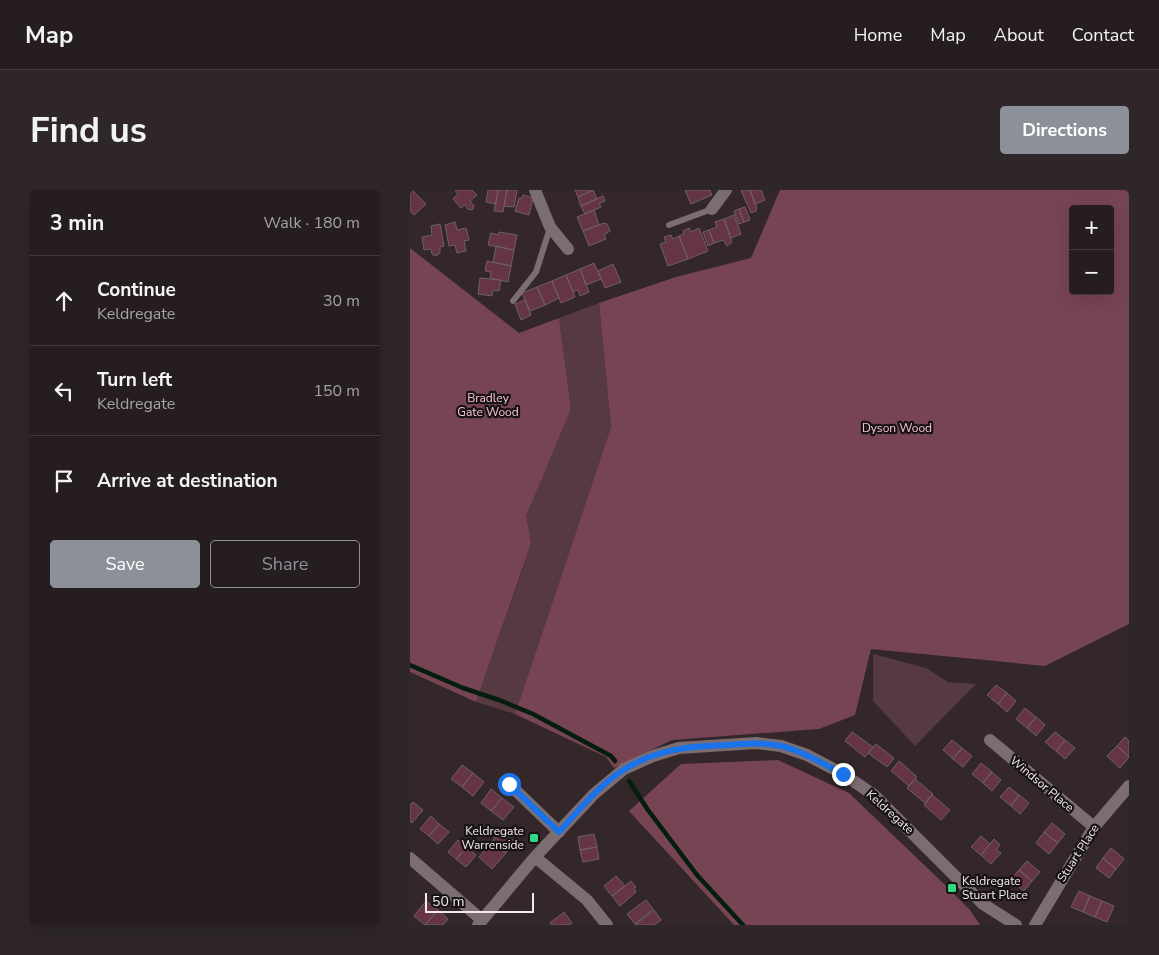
<!DOCTYPE html>
<meta charset="utf-8">
<style>
:root{--surface:#261d20;--page:#2e2629;--text:#f1f3f6;--muted:#a4a2a5;--line:#423b3e;--accent:#8c9099}
body{margin:0;font-family:"Nunito Sans",sans-serif;background:var(--page);color:var(--text)}
.controls{position:absolute;right:15px;top:15px;display:grid;overflow:hidden;border-radius:5px;box-shadow:0 5px 20px #0002}
.controls button{width:45px;height:45px;display:grid;place-items:center;padding:0;border:0;border-bottom:1px solid var(--line);background:var(--surface);color:var(--text);font:25px sans-serif}
.scale{position:absolute;left:15px;bottom:12px;width:109px;box-sizing:border-box;padding-left:5px;border:2px solid #f2e9eb;border-top:0;font-size:14px;line-height:18px;white-space:nowrap;color:#f2e9eb;-webkit-text-stroke:4px #171213;paint-order:stroke}
.stop{position:absolute;width:15px;height:15px;margin:-11px;border:4px solid #1a73e8;border-radius:50%;background:#fff}
.stop.end{background:#1a73e8;border-color:#fff;box-shadow:0 1px 5px #0008}
.list{margin:0;padding:0;list-style:none}
h2{display:flex;justify-content:space-between;align-items:center;height:65px;margin:0;padding:0 20px;font-size:21px}
h2 small{font-size:16px;font-weight:400;color:var(--muted)}
.list li{display:grid;grid-template-columns:32px 1fr auto;gap:15px;align-items:center;box-sizing:border-box;height:90px;padding:0 20px;border-top:1px solid var(--line)}
.list b{display:block;font-size:19px;white-space:nowrap}
.list p{margin:0;font-size:16px;white-space:nowrap;color:var(--muted)}
.list em{font-size:16px;font-style:normal;color:var(--muted)}
.actions{display:flex;gap:10px;padding:15px 20px}
.actions a{flex:1;padding:11px 0;border:1px solid var(--accent);border-radius:5px;text-align:center;font-size:18px;color:var(--accent)}
.actions .main{background:var(--accent);color:#fff}
.icon{flex:none;width:28px;height:28px;fill:none;stroke:currentColor;stroke-width:2;stroke-linecap:round;stroke-linejoin:round}
.map{position:relative;flex:none;width:719px;height:735px;overflow:hidden;border-radius:5px}
header{display:flex;align-items:center;gap:30px;box-sizing:border-box;height:70px;padding:0 25px;background:var(--surface);border-bottom:1px solid var(--line)}
header strong{font-size:24px}
nav{display:flex;gap:28px;margin-inline-start:auto;font-size:18px}
.intro{display:flex;align-items:center;justify-content:space-between;box-sizing:border-box;height:120px;padding:0 30px}
h1{margin:0;font-size:35px}
.button{padding:12px 22px;border-radius:5px;background:var(--accent);color:#fff;font-size:18px;font-weight:700}
main{display:flex;gap:30px;padding:0 30px}
aside{flex:1;background:var(--surface);border-radius:5px;box-shadow:0 5px 20px #0002}
.map>svg:first-child{display:block}
.green{fill:#573942}
.forest{fill:#774454;fill-rule:evenodd}
.lines{fill:none;stroke-linecap:round;stroke-linejoin:round}
.stream{stroke:#041d0e;stroke-width:4.5}
.building{fill:#663544;stroke:#6e6064}
.lane{stroke:#7c6d71;stroke-width:6}
.street{stroke:#7c6d71;stroke-width:12}
.route{stroke:#1a73e8;stroke-width:6}
.poi-dot{fill:#32d882;stroke:#171213;stroke-width:2}
.labels{text-anchor:middle;stroke-width:4.5;stroke-linejoin:round;paint-order:stroke}
.park-label{font-size:12px;fill:#f8c5d3;stroke:#171213}
.street-label{font-size:12px;fill:#f2e9eb;stroke:#171213}
.poi-label{font-size:12px;fill:#f2e9eb;stroke:#171213;text-anchor:end}
</style>
<header>
<strong>Map</strong>
<nav><a>Home</a><a>Map</a><a>About</a><a>Contact</a></nav>
</header>
<div class="intro"><h1>Find us</h1><a class="button">Directions</a></div>
<main>
<aside>
<h2>3 min<small>Walk · 180 m</small></h2>
<ul class="list">
<li><svg class="icon" aria-label="ahead" viewBox="0 0 24 24"><path d="M12 20V5M6 11l6-6 6 6"/></svg><div><b>Continue</b><p>Keldregate</p></div><em>30 m</em></li>
<li><svg class="icon" aria-label="left" viewBox="0 0 24 24"><path d="M17 20v-9H6M10 6l-5 5 5 5"/></svg><div><b>Turn left</b><p>Keldregate</p></div><em>150 m</em></li>
<li><svg class="icon" aria-label="arrive" viewBox="0 0 24 24"><path d="M6 21V4h12l-3 4 3 4H6"/></svg><div><b>Arrive at destination</b></div></li>
</ul>
<div class="actions"><a class="main">Save</a><a>Share</a></div>
</aside>
<div class="map">
<svg width="719" height="735" viewBox="0 0 719 735">
<rect width="100%" height="100%" fill="#33272a"/>
<path class="green" d="M189,113L201,237L105,524L66,512L121,355L115,326L161,219L149,128Z
M463,464L516,478L538,492L566,494L505,556L463,511Z"/>
<path class="forest" d="M370,0H719V434L635,476L461,459L445,525L409,539L262,550L204,578L196,567L105,524L201,237L189,113L266,87L341,68ZM663,19H700V101H663Z
M0,58L109,143L149,128L161,219L116,326L121,354L66,512L0,482Z
M368,570L439,603L532,692L560,720L570,735H324L219,621L271,574Z"/>
<g class="lines">
<path class="stream" d="M0,475L53,498L89,510L123,524L201,566L205,571
M219,591L238,620L287,685L333,735"/>
</g>
<path class="building" d="M2,0L16,14L4,25L0,21V1Z
M45,0H62L67,5L60,11L64,16L63,19L61,20L58,19L55,15L51,18L43,9L48,4Z
M78,0H88L86,14L76,12Z
M88,0H97L93,22L84,21Z
M97,0H107L104,17L94,16Z
M165,0H183L168,7Z
M183,0L187,9L171,16L168,7Z
M275,0H300L302,5L281,14Z
M331,0H340L347,18L346,21L341,23Z
M340,0H351L355,10L345,14Z
M113,5L123,8L119,25L105,21L109,8L111,9Z
M193,6L195,11L189,13L191,17L175,24L171,16Z
M335,17L340,30L334,32L329,19Z
M329,19L334,32L329,34L324,21Z
M184,20L189,35L173,41L167,27Z
M324,25L331,44L321,48L314,29Z
M314,29L322,52L317,56L313,50L304,53L299,40L307,37L305,32Z
M45,32L47,40L56,38L59,50L54,51L56,61L47,63L45,55L39,56L35,35Z
M194,33L197,34L200,41L194,45L196,49L179,56L173,41Z
M30,34L34,56L30,57V62L29,64L25,66L22,64L21,59L14,60L12,47L22,45L21,36Z
M279,38L281,42L289,38L298,61L278,69L269,46L274,44L273,41Z
M299,40L304,53L298,56L293,42Z
M89,42L107,45L104,60L78,55L81,43L88,45Z
M261,45L263,49L269,46L278,69L258,76L250,54L256,52L254,47Z
M86,56L104,60L101,76L83,72Z
M77,71L101,76L98,92L80,88L81,82L75,81Z
M184,73L191,89L176,95L170,79Z
M203,74L211,92L195,98L188,81Z
M170,79L179,102L170,106L168,100L163,102L156,85Z
M156,85L165,107L151,113L142,91Z
M70,88L91,90L89,101L83,100L82,106L68,104Z
M142,91L149,108L135,115L127,97Z
M127,97L135,115L120,121L112,103Z
M115,110L121,125L111,130L105,114Z
M586,495L597,503L588,514L577,505Z
M597,503L606,511L597,522L588,514Z
M615,518L626,527L617,538L606,529Z
M626,527L635,535L626,546L617,538Z
M442,542L463,557L455,567L435,551Z
M645,542L655,550L646,561L635,552Z
M715,547L719,551V567L707,556Z
M542,550L552,558L543,569L533,560Z
M655,550L665,558L655,569L646,561Z
M466,554L484,568L477,577L458,563Z
M707,556L719,567L710,578L697,566Z
M552,558L562,566L553,577L543,569Z
M489,571L507,587L499,596L481,581Z
M571,573L582,582L573,593L562,584Z
M52,575L63,583L52,597L41,589Z
M582,582L591,590L582,601L573,593Z
M63,583L74,592L63,606L52,597Z
M505,589L523,604L515,613L497,598Z
M599,597L609,605L601,616L590,607Z
M81,599L92,608L81,621L71,613Z
M522,605L540,620L531,630L514,615Z
M609,605L619,613L610,624L601,616Z
M92,608L104,617L93,630L81,621Z
M3,612L13,620L2,633L0,631V615Z
M21,626L29,634L19,646L10,639Z
M642,633L655,644L648,653L634,642Z
M29,634L39,642L28,654L19,646Z
M91,640L105,652L96,663L82,651Z
M634,642L648,653L639,664L626,653Z
M184,644L187,657L170,660L168,647Z
M571,646L580,654L571,665L561,657Z
M584,649L590,655L586,660L591,663L581,674L571,665Z
M48,650L57,657L46,669L38,662Z
M82,651L96,663L82,679L69,667Z
M57,657L66,665L56,677L46,669Z
M187,657L189,669L173,672L170,660Z
M701,658L714,669L706,679L693,668Z
M693,668L706,679L699,688L686,678Z
M617,671L630,682L622,691L609,680Z
M609,680L622,691L614,701L600,690Z
M206,686L215,696L202,706L194,696Z
M221,691L226,697L224,698L226,702L210,716L202,706Z
M669,701L680,706L673,722L661,717Z
M680,706L692,711L685,727L673,722Z
M236,710L243,719L225,734L217,724Z
M16,711L28,720L15,735L4,726Z
M692,711L704,716L697,732L685,727Z
M28,720L38,729L33,735H15Z
M244,720L251,730L244,735H225Z
M154,722L162,733L159,735H142L140,733Z"/>
<g class="lines">
<path class="lane" d="M259,35L302,19
M103,111L126,82L140,38"/>
<path class="street" d="M125,0L140,37L158,59
M302,19L316,0
M580,550L684,637
M102,591L99,594L149,642
M125,667L177,710L197,735
M0,668L72,730
M68,735L125,667L184,604L214,579L243,566L269,558L346,553L371,556L397,565L433,584L464,605L573,714L606,735
M625,735L684,637L719,596"/>
</g>
<g class="lines">
<path class="route" d="M99,594L149,642C169,620 189,595 215,579C247,559 281,556 317,555C335,554 353,552 371,556C393,561 413,574 433,584"/>
</g>
<g class="poi-dot">
<rect x="119" y="643" width="10" height="10" rx="2.5"/>
<rect x="537" y="693" width="10" height="10" rx="2.5"/>
</g>
<g class="labels">
<g class="park-label">
<text x="78" y="212">Bradley<tspan x="78" dy="14">Gate Wood</tspan></text>
<text x="487" y="242">Dyson Wood</text>
</g>
<g class="street-label">
<text transform="translate(632 594) rotate(40)" y="4">Windsor Place</text>
<text transform="translate(480 622) rotate(42)" y="4">Keldregate</text>
<text transform="translate(668 663) rotate(-57)" y="4">Stuart Place</text>
</g>
<g class="poi-label">
<text x="114" y="645">Keldregate<tspan x="114" dy="14">Warrenside</tspan></text>
<text x="552" y="695" text-anchor="start">Keldregate<tspan x="552" dy="14">Stuart Place</tspan></text>
</g>
</g>
</svg>
<div class="controls">
<button>+</button>
<button>−</button>
</div>
<div class="scale">50 m</div>
<div class="stop" style="left:99px;top:594px"></div>
<div class="stop end" style="left:433px;top:584px"></div>
</div>
</main>
